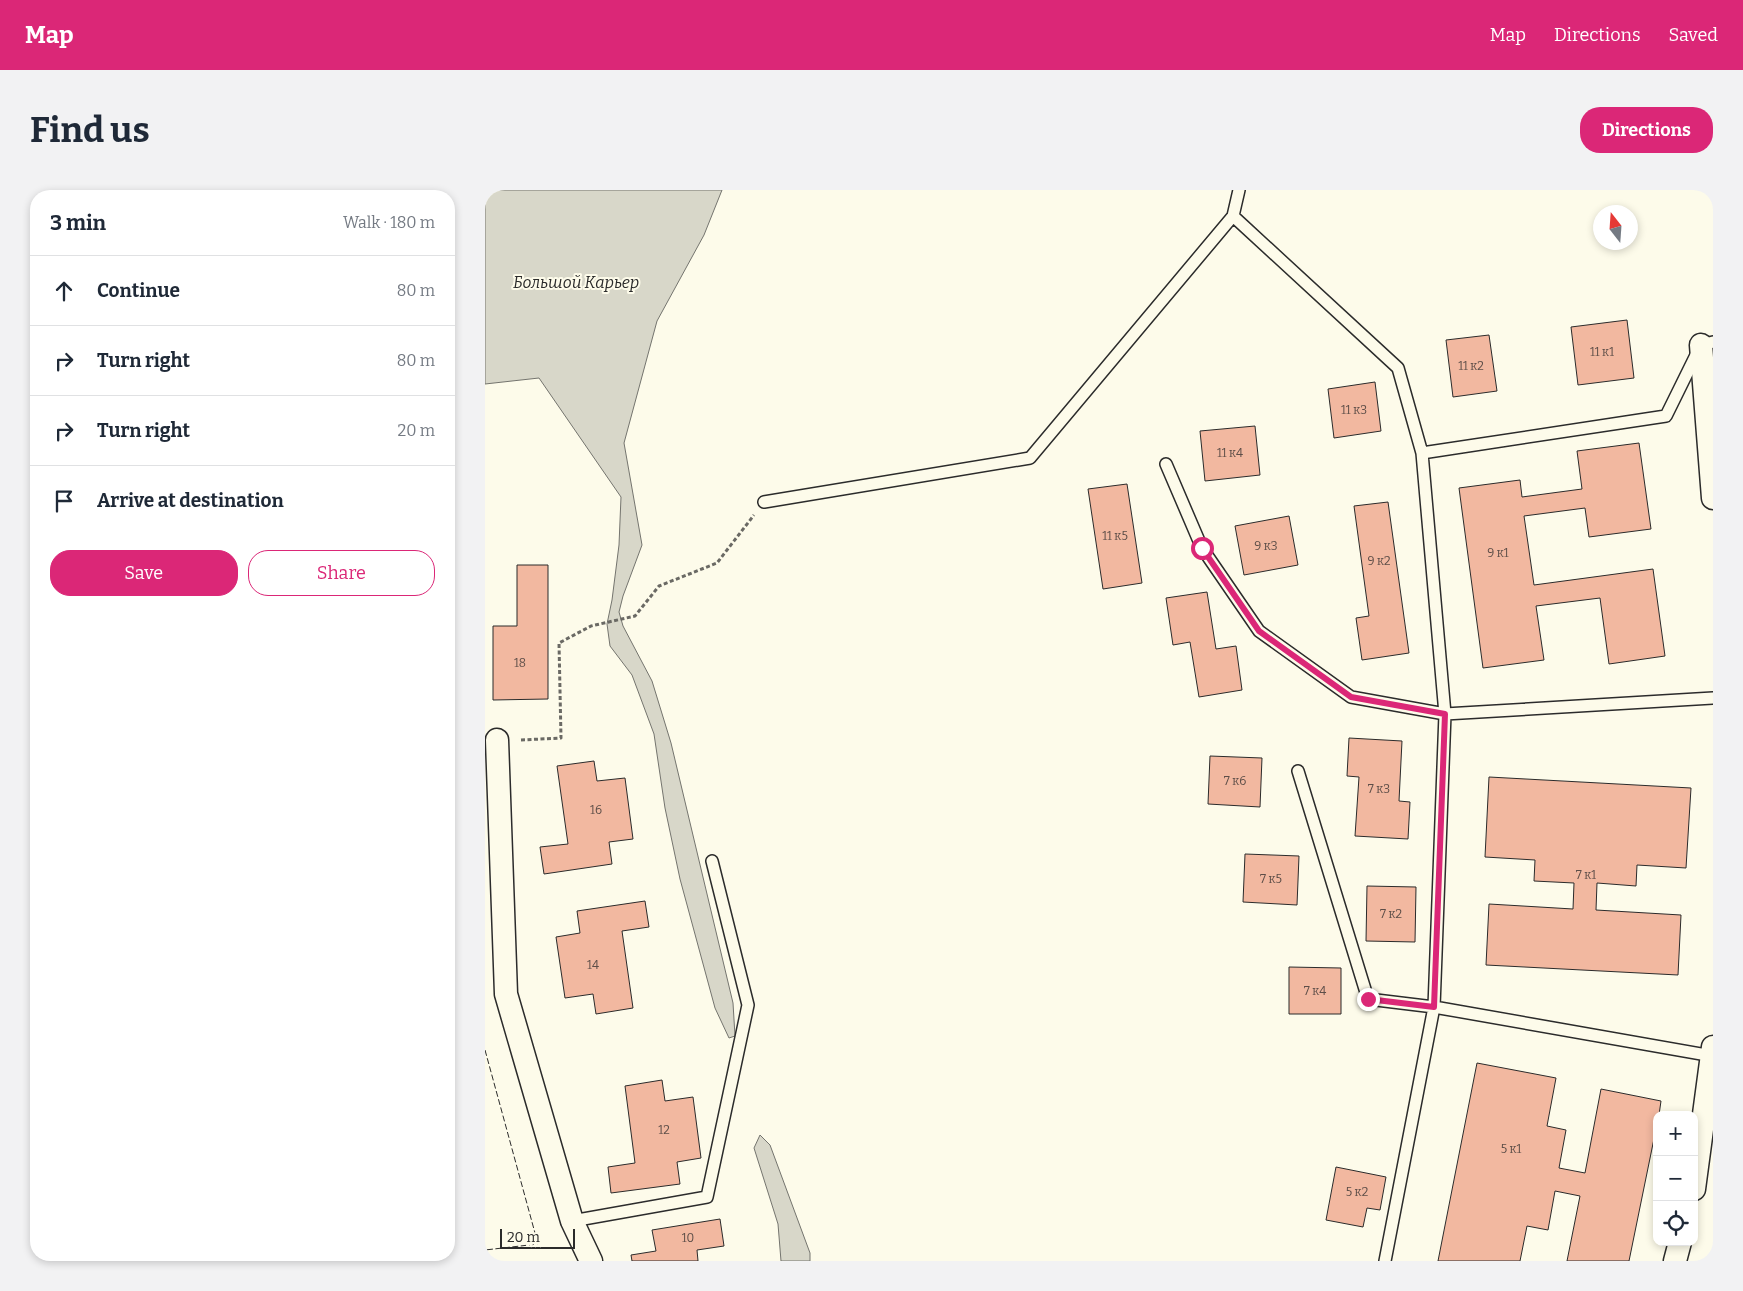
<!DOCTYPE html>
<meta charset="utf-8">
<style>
:root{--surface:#fff;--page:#f2f2f3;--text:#1f2937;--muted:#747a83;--line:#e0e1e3;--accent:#db2777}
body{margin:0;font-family:Bitter,serif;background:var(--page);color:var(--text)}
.controls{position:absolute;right:15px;bottom:15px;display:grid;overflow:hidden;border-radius:10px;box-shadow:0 2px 8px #0003}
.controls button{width:45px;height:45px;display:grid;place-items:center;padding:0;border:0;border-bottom:1px solid var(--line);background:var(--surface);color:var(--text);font:25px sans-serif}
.compass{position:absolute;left:1108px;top:15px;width:45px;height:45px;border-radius:50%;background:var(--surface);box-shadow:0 2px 8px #0003;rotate:343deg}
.scale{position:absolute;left:15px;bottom:12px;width:75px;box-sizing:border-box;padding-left:5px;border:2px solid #2b2b2b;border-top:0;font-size:14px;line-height:18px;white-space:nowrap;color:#2b2b2b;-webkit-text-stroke:4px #fdfbea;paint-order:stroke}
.stop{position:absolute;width:15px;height:15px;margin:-11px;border:4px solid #db2777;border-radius:50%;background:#fff}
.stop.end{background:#db2777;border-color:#fff;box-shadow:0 1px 5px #0008}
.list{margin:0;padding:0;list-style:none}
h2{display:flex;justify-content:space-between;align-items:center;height:65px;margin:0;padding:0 20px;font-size:21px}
h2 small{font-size:16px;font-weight:400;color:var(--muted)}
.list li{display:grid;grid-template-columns:32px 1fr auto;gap:15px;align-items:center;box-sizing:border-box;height:70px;padding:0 20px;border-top:1px solid var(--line)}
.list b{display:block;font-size:19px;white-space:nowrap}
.list em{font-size:16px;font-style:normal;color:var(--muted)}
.actions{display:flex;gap:10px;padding:15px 20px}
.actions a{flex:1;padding:11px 0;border:1px solid var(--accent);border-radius:20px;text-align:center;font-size:18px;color:var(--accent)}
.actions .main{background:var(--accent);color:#fff}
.icon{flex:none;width:28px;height:28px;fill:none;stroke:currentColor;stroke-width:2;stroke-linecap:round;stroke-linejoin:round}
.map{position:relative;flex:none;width:1228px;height:1071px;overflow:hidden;border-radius:20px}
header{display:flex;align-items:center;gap:30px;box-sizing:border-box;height:70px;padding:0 25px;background:var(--accent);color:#fff}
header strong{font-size:24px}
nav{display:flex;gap:28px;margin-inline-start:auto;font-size:18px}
.intro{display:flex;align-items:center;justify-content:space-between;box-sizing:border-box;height:120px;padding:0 30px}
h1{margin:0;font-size:35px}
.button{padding:12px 22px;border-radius:20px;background:var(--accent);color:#fff;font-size:18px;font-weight:700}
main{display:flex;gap:30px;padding:0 30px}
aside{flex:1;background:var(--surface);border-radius:20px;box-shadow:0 2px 8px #0003}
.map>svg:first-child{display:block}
.water{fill:#d8d7c9;stroke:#74746e}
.building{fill:#f2b8a0;stroke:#2b2b2b}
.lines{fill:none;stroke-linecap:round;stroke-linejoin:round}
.lane-casing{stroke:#2b2b2b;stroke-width:14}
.street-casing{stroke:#2b2b2b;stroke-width:25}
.path{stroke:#6a6964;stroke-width:3;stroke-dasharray:4 2.5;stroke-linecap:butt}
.lane{stroke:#fdfbea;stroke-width:11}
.street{stroke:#fdfbea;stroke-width:22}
.fence{stroke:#2b2b2b;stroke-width:1;stroke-dasharray:6 2.5;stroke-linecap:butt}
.route{stroke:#db2777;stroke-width:6}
.labels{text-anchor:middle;stroke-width:4;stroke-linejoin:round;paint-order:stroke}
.number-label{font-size:12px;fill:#5d4e48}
.water-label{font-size:16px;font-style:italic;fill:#2b2b2b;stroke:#fdfbea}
</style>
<header>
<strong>Map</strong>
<nav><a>Map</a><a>Directions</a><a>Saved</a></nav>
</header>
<div class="intro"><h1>Find us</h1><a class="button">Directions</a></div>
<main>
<aside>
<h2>3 min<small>Walk · 180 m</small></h2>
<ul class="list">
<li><svg class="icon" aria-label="ahead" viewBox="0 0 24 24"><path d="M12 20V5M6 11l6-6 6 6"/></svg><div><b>Continue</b></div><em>80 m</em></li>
<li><svg class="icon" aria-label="right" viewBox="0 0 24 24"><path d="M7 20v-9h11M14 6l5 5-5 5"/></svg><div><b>Turn right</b></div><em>80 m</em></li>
<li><svg class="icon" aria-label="right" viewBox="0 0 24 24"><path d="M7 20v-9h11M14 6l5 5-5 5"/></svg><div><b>Turn right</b></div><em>20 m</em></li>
<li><svg class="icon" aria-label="arrive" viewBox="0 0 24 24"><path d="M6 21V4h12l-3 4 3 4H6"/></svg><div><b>Arrive at destination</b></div></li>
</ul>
<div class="actions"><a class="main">Save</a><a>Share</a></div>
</aside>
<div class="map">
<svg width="1228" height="1071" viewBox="0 0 1228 1071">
<rect width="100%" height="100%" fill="#fdfbea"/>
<path class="water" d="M0,0H237L219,45L172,131L139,253L157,355L138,406L134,422L138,436L167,491L186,553L248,813L250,846L244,848L230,818L195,689L180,618L169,544L147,485L125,456L122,434L127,410L134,355L136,307L54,188L0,194Z
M275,945L285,955L325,1063V1071H296L293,1034L269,958Z"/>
<path class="building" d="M1142,130L1149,188L1093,195L1086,137Z
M1004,145L1012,201L968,207L961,150Z
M890,192L896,241L849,248L843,199Z
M770,236L775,285L720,291L715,241Z
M1154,253L1166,339L1104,347L1100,318L1039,326L1049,395L1168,379L1180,466L1124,474L1115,408L1051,416L1059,470L998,478L974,298L1035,290L1037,307L1097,299L1092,261Z
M642,294L657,393L618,399L603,299Z
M903,312L924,463L877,470L871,428L884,426L869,316Z
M804,326L813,375L759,385L750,336Z
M32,375H63V509L8,510V436H32Z
M722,402L731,459L751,456L757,500L714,507L705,452L688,455L681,408Z
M864,548L917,551L914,611L925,612L923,649L870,646L874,587L862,586Z
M725,566L777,568L775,617L723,614Z
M109,571L112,591L140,588L148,649L124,652L127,674L59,684L55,657L83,654L72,576Z
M1004,587L1206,598L1201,678L1152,675L1151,696L1112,693L1111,720L1196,725L1193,785L1001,775L1004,714L1088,719L1089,693L1049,691L1050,670L1000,667Z
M760,664L814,666L812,715L758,712Z
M882,696L931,697L930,752L881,751Z
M160,711L164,737L137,741L148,818L111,824L108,804L80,808L71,747L95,743L92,721Z
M804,777L856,778V824H804Z
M992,873L1071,888L1062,936L1081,940L1074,978L1100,983L1116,899L1176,911L1174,925H1172V934L1144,1071H1082L1095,1006L1070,1001L1063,1040L1042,1036L1035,1071H953Z
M177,890L180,911L208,907L216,968L192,972L195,994L126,1003L123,977L150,973L140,896Z
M851,977L901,987L895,1020L882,1018L878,1037L841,1030Z
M235,1029L239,1056L212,1060L213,1071H147L146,1065L171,1061L167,1040Z"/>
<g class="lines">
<defs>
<path id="lane" d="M748,26L913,178L937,263
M681,274L717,358L774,441L866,507L960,524L1228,508
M279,312L545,268L748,26L754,0
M813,581L883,809L949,817L1228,866
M87,1031L222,1007L263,815L227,671
M900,1071L949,817L960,524L937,263L1181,226L1216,155L1228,152"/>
<path id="street" d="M1216,155L1228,308
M12,550L21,804L87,1031L106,1071
M1209,999L1228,857
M1190,1071L1195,1052"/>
</defs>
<use href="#lane" class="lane-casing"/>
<use href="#street" class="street-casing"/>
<path class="path" d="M36,550L76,548L74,453L106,436L150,426L174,396L232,373L269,325"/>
<use href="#lane" class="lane"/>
<use href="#street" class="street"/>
<path class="fence" d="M0,860L53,1054L0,1060"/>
</g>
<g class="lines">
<path class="route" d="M717,358L774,441L866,507L960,524L949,817L883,809"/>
</g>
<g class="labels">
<g class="number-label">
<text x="1117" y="166">11 к1</text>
<text x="986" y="180">11 к2</text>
<text x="869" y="224">11 к3</text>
<text x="745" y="267">11 к4</text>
<text x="630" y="350">11 к5</text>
<text x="781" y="360">9 к3</text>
<text x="1013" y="367">9 к1</text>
<text x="894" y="375">9 к2</text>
<text x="35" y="477">18</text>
<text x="750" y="595">7 к6</text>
<text x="894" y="603">7 к3</text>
<text x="111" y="624">16</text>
<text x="1101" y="689">7 к1</text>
<text x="786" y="693">7 к5</text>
<text x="906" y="728">7 к2</text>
<text x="108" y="779">14</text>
<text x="830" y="805">7 к4</text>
<text x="179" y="944">12</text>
<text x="1026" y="963">5 к1</text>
<text x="872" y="1006">5 к2</text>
<text x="203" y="1052">10</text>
</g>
<g class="water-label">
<text x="91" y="98">Большой Карьер</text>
</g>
</g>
</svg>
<div class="controls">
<button>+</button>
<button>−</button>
<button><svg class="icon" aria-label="locate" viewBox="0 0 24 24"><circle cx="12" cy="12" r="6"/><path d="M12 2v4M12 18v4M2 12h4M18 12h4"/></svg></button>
</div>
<svg class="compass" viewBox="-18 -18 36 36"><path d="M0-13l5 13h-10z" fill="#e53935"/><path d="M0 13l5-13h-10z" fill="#747a83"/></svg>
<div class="scale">20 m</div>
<div class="stop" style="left:717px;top:358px"></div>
<div class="stop end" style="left:883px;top:809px"></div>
</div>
</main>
